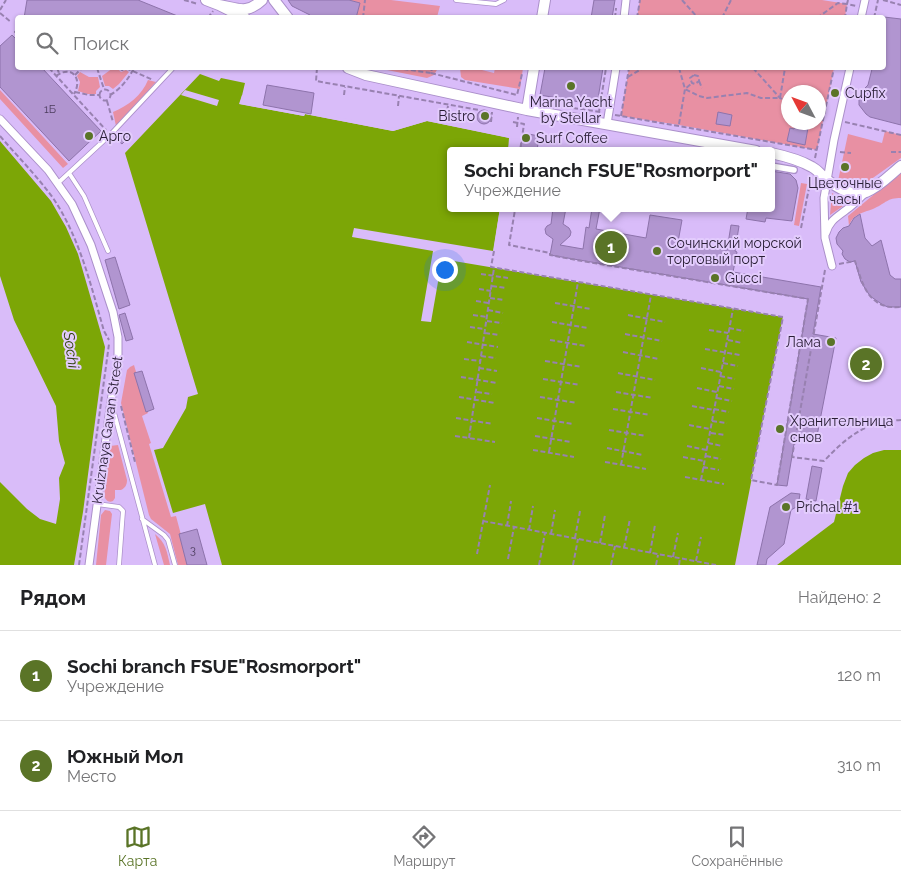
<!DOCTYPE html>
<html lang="ru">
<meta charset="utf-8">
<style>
:root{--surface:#fff;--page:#f6f6f6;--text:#202124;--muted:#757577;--line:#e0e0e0;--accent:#5a7427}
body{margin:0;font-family:Raleway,sans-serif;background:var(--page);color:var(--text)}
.compass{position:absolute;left:781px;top:85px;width:45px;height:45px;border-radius:50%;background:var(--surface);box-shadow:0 1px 4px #0004;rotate:311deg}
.you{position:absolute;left:444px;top:269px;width:18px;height:18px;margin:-12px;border:4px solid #fff;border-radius:50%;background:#1a73e8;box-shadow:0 0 0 8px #1a73e833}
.badge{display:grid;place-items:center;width:32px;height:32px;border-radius:50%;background:var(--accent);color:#fff;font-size:16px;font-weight:700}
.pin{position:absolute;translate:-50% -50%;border:2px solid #fff;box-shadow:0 1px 5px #0006}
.popup{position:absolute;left:447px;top:147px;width:328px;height:65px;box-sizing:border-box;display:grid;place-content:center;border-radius:5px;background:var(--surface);filter:drop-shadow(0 1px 4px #0005);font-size:16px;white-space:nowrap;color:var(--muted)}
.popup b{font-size:19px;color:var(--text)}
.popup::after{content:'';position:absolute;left:50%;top:100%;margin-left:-10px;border:10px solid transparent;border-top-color:var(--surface)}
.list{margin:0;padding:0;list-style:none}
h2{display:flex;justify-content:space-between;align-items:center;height:65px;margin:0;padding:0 20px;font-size:21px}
h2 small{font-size:16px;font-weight:400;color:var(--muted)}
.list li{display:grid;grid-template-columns:32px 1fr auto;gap:15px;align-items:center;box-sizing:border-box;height:90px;padding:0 20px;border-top:1px solid var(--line)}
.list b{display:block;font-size:19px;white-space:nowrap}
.list p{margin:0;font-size:16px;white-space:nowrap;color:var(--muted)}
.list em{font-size:16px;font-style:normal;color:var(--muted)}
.icon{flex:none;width:28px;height:28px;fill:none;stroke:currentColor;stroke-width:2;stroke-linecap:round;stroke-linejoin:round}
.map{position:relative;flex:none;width:901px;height:565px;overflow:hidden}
.search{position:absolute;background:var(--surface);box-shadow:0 1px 4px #0004;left:15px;right:15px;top:15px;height:55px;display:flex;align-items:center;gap:12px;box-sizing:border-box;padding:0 18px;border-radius:5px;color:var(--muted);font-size:19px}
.sheet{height:245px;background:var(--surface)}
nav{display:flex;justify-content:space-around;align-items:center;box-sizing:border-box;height:70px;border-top:1px solid var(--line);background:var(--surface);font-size:14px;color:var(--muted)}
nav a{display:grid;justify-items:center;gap:2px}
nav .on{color:var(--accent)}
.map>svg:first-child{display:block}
.green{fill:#e890a3;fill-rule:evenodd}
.water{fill:#7ca606}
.pier{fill:#d9bcf9}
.building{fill:#b195d0;stroke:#8d73ab}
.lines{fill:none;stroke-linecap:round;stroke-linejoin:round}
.service-casing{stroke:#ab90ca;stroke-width:5.5}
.pedestrian-casing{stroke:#ab90ca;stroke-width:8}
.minor-casing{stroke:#ab90ca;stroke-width:9}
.secondary-casing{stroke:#ab90ca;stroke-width:12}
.path{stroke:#9881b0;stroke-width:2;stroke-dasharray:5 2.5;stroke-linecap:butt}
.service{stroke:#fff;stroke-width:4}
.pedestrian{stroke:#fff;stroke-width:5.5}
.minor{stroke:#fff;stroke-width:7}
.secondary{stroke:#fff;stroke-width:10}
.poi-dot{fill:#5a7427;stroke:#e3ccfd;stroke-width:2}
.labels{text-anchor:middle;stroke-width:4;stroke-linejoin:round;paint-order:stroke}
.number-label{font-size:11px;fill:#4a3b5b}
.poi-label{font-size:14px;fill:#281d34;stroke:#e3ccfd;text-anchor:start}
.street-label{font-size:14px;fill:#281d34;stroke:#e3ccfd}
.water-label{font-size:15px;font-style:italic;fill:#33450f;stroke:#e3ccfd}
</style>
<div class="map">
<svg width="901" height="565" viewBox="0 0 901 565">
<rect width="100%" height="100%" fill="#d9bcf9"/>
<path class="green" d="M349,0H391L440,6L437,17H356L360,3Z
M640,0H822L847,4L845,17H637Z
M113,68H117L121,72L126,70L129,72L119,84L113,89L109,86H105L102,76Z
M381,68H438L434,75L427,78L387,70Z
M460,68H482V70L494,73L495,68H523L520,89L465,80L461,77Z
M629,68H834L817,150L679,125L621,116ZM788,92H818V122H788Z
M80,72L89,77H98L100,87L96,91V94H87L78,91L80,82L77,76Z
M148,80L156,82L116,126L113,112C128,106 142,95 148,80Z
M0,90L68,164L63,168L0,99Z
M885,131L901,135V158L863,185C853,187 847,185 838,181L848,134L882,143Z
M901,172V198C887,198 886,203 875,208C864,213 853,213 849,226L848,216Z
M801,183L807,184L799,226L794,225Z
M832,193L843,200H852L830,215Z
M134,365L148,413L142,416L151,443L149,444L171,517L176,516L189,565H178L170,534L151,519L149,515L121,403L127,370L130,367Z
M118,445L127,480C127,485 125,488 121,490H115V498L113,501C108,503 106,500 104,496L110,446Z
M105,510L110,511L112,514L106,565H96L101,515Z
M155,534C166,543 167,552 170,565H164Z"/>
<path class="water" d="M200,74L219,81L221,78L245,83L240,104L304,116L305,114L393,131L427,121L510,138L508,151H451V208H500L491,267L783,317L735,565H222L205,504L173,513L154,450L163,448L186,408L188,397L198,394L125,153Z
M0,141L51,201L66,227L78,254L105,347L83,512L74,565H0V482L27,509L40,519L56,524L60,499L59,478L65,463L59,441L56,406L14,320L0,276Z
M884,450H901V565H777L834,522L843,486L848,473L855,465L864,458L873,453Z"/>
<path class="pier" d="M185,90L219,100L217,106L181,95Z
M242,95H244L242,102L302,114L305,111L393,128L428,119L510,135L512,138L510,151H508L509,138L427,121L393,131L305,114L304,116L239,104Z
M500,208H502L494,265L785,316V318L754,480H751L783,317L442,259L431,322L421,321L433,251L352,237L354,228L493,251Z"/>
<path class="building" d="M27,0H138L180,17L24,18Z
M288,0H349L360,3L356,18H309L310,15L292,6Z
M594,0H615L612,18H591Z
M884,17L901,19V125L870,117L866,114L859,105V100L860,94L864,89L868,85L872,69H874V68H884Z
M12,35L18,41V68H42L101,131L69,161L0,87V46Z
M545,68H603L597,105L540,95Z
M267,85L314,93L311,114L263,105Z
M477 117a7 7 0 1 1 14 0a7 7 0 1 1-14 0Z
M718,112L732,115L730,126L716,124Z
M796,122H809L805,145L787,141L790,128L794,129Z
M122,131L129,137L122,144L115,138Z
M523,133L539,136L537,151H520Z
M771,171L790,174L796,180L798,188L792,221L766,218L765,222L746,219L748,208H771L773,192H771Z
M553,208H566L563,224L569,228L571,232L570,236L560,245L583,249L586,227L589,228L592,208H600L596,229L646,238L650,215L682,220L678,242L727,250L731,225L739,226L735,251L737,252L733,272L821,287L813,334L836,338L816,441L795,438L787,486L777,485L808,299L550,255L553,239L546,234L545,229L547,226L551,224Z
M860,214L865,238L872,246L881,240L890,275L895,279H901V307H888L883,305L870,296L861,282L855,261L850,262L845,259L842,254L843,251L837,244L836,238L839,232L843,228L849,226L854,218Z
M115,257L130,305L119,309L105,260Z
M125,313L133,339L126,341L119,315Z
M142,371L154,409L146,412L134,373Z
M812,466L822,468L816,501L806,499Z
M791,493L800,494L798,506L791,510L784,544L767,559L766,565H757L770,507Z
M197,529L207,565H187L179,534Z"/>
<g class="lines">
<defs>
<path id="service" d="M456,0L496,4L504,0
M69,173L84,196L108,251
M58,183L111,134L172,69
M112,405L155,565
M97,504L119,507L123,511L119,565
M142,519L164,535L168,540L175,565"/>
<path id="pedestrian" d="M771,166L794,170"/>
<path id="minor" d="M624,18L626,0
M861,18L865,0
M0,119L48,170L72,204L91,245L113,312L118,337V364L111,401L89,565
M607,124L616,68
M826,233C829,221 837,217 846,210C853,205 859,199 865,193
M832,266L825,238L824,198L834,140L850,68"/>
<path id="secondary" d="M206,0L219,5L245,18
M274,0L288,18
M219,5C238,8 246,15 262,0
M542,18L545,0
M348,68L366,75L527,110L756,151
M527,110L534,68
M771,153C785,156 800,160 812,167C818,170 822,176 827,180C837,187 853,198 866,192C879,187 890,175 901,166"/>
</defs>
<use href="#service" class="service-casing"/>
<use href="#pedestrian" class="pedestrian-casing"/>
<use href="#minor" class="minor-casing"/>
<use href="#secondary" class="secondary-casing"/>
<path class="path" d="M184,0L198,4
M682,0L698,18
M848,0L847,4L856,6
M883,0L901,5
M0,10L6,0
M0,13L11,22
M208,18L213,11
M363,18L365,0
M615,18L616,8
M637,18L640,0
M722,18L731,0
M760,18H761
M817,18L838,3L847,4L845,18
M874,18L878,0
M17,26L18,27
M18,29L15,32L18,34
M49,68L106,130
M57,68L59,73
M97,68L104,89
M119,68L122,70L126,68
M126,68L153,80
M317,68L316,81L479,110
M396,68L431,73L432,68
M679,68L685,89L699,96L707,98L747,93L761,98H780L785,68
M753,68L780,98L788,102
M431,73L517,95L522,74
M75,75L82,68
M694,75L698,76L699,78V81L695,84L692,83L690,78Z
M56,76C72,64 83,79 74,94
M628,77L643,68
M699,81L702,88
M99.5 95a5.5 5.5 0 1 1 11 0a5.5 5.5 0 1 1-11 0Z
M75,92L89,95H99
M110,95C121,89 129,78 134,68
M344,95L345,87
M107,101L113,122
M398,106L399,96
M818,107L826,108
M568,108L569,100
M573,108L601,112
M599,112L606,68
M615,115L817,150
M446,116L448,106
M621,116L629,68
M491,122L492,112
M513,122L524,124L520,151
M845,122L901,135
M679,124L685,89L692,83
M517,127L518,117
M0,136C18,157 37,176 53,198C80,238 91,286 104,331L109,340
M840,152L851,153
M891,152H901
M815,158L834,68
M801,228L811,178
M494,251L491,267L783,317L751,480L777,485L808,299L576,260L550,255V253L509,245L515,210L517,208
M839,264L855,261C863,286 869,310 901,307
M825,270L792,457L824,461C848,436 865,422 901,420
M481,274L508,278
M492,286L506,288
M479,289L491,291
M490,298L504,300
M476,301L489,303
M555,303L591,309
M488,310L503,313
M473,315L487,317
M628,315L665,322
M487,321L502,323
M552,322L588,328
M470,327L485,329
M729,328L744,331
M709,330L728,333
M485,333L499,335
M625,334L662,341
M550,340L586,346
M728,340L742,343
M467,342L498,347
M705,349L740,355
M623,352L659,359
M481,356L496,358
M464,359L480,361
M545,361L582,367
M723,363L738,366
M479,368L497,371
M701,368L721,372
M618,373L655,380
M720,376L735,379
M461,377L497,383
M543,379L580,385
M719,386L734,389
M697,388L717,392
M477,392L492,394
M616,392L653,398
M459,397L495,403
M540,397L577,403
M717,398L732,401
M121,406L135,462
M692,406L714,410
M613,409L650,415
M714,409L729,412
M456,418L493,424
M537,418L573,424
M712,421L727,423
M689,425L710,429
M609,430L646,436
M711,433L725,435
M455,436L495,442
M535,436L571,442
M469,438L494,268
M708,443L722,446
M687,446L707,450
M607,448L643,455
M533,450L574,457
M549,452L578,282
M706,456L721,459
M683,457L704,461
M605,462L646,469
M621,465L651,295
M703,467L719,470
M685,477L724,484
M701,480L733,309
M483,521L716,565
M507,526L511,501
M529,530L533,506
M551,534L555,510
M575,538L580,511
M600,543L605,515
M624,548L630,519
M650,553L655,525
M477,554L490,485
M673,557L678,533
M508,559L514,527
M696,561L701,537
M79,565L109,344
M539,565L545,533
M573,565L578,539
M611,565L615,546
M656,565L658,555
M679,565L680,558"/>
<use href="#service" class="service"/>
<use href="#pedestrian" class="pedestrian"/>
<use href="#minor" class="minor"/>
<use href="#secondary" class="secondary"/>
</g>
<g class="poi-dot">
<circle cx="571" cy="86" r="5"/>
<circle cx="835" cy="93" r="5"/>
<circle cx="485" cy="116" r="5"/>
<circle cx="89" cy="136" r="5"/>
<circle cx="526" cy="138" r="5"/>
<circle cx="845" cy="167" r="5"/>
<circle cx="657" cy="251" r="5"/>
<circle cx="715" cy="278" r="5"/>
<circle cx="831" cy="342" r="5"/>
<circle cx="780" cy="429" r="5"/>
<circle cx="786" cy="507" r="5"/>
</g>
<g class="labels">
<g class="number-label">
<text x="50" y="113">1Б</text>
<text x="193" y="554">3</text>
</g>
<g class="poi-label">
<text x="845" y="98">Cupfix</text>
<text x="571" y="107" text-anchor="middle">Marina Yacht<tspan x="571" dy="16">by Stellar</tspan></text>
<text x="475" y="121" text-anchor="end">Bistro</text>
<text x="99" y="141">Арго</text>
<text x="536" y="143">Surf Coffee</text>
<text x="845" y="188" text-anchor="middle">Цветочные<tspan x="845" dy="16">часы</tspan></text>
<text x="667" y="248">Сочинский морской<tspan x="667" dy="16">торговый порт</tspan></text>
<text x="725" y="283">Gucci</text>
<text x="821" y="347" text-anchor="end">Лама</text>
<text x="790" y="426">Хранительница<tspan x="790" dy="16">снов</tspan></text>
<text x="796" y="512">Prichal #1</text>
</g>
<g class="street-label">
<text transform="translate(107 430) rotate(-82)" y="5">Kruiznaya Gavan Street</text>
</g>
<g class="water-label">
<text transform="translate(71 350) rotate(82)" y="5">Sochi</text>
</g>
</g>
</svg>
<svg class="compass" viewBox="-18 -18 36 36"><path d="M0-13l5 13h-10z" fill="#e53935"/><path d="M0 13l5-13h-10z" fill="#757577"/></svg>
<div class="you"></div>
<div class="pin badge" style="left:611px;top:247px">1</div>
<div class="popup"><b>Sochi branch FSUE&quot;Rosmorport&quot;</b>Учреждение</div>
<div class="pin badge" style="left:866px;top:364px">2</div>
<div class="search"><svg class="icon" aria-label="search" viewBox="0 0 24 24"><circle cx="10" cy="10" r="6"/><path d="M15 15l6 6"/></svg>Поиск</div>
</div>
<section class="sheet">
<h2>Рядом<small>Найдено: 2</small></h2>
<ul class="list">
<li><span class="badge">1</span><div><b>Sochi branch FSUE&quot;Rosmorport&quot;</b><p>Учреждение</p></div><em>120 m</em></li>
<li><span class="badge">2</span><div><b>Южный Мол</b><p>Место</p></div><em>310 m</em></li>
</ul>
</section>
<nav>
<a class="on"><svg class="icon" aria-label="map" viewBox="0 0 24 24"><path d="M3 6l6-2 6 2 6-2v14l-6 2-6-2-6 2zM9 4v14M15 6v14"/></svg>Карта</a>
<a><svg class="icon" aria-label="directions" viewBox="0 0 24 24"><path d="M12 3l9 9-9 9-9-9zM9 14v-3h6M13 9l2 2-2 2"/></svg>Маршрут</a>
<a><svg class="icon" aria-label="saved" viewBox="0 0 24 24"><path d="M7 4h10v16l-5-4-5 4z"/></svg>Сохранённые</a>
</nav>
